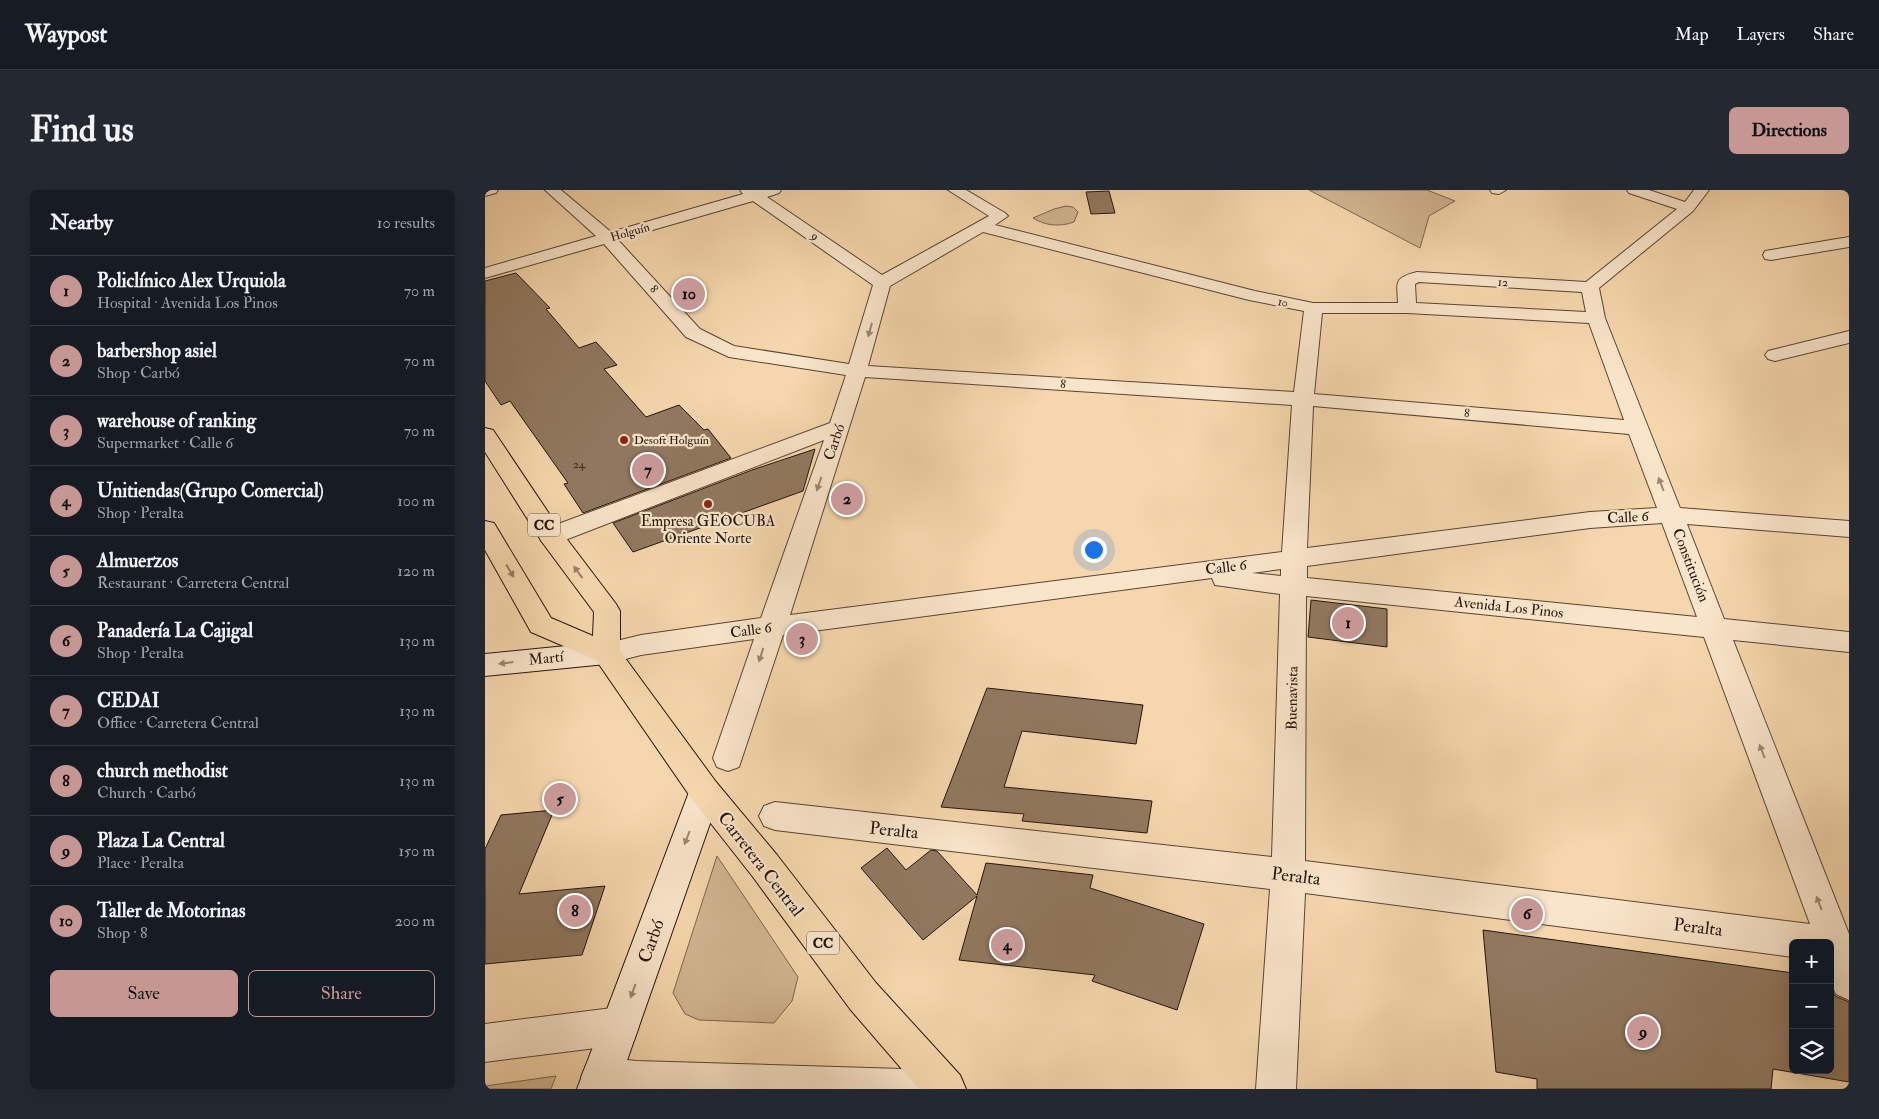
<!DOCTYPE html>
<meta charset="utf-8">
<style>
:root{--surface:#171b24;--page:#242831;--text:#f1f3f6;--muted:#9ea1a6;--line:#363941;--accent:#c59692}
body{margin:0;font-family:"IM FELL Double Pica",serif;background:var(--page);color:var(--text)}
.controls{position:absolute;right:15px;bottom:15px;display:grid;overflow:hidden;border-radius:8px;box-shadow:0 5px 20px #0002}
.controls button{width:45px;height:45px;display:grid;place-items:center;padding:0;border:0;border-bottom:1px solid var(--line);background:var(--surface);color:var(--text);font:25px sans-serif}
.you{position:absolute;left:608px;top:359px;width:18px;height:18px;margin:-12px;border:4px solid #fff;border-radius:50%;background:#1a73e8;box-shadow:0 0 0 8px #1a73e833}
.badge{display:grid;place-items:center;width:32px;height:32px;border-radius:50%;background:var(--accent);color:#111;font-size:16px;font-weight:700}
.pin{position:absolute;translate:-50% -50%;border:2px solid #fff;box-shadow:0 1px 5px #0006}
.list{margin:0;padding:0;list-style:none}
h2{display:flex;justify-content:space-between;align-items:center;height:65px;margin:0;padding:0 20px;font-size:21px}
h2 small{font-size:16px;font-weight:400;color:var(--muted)}
.list li{display:grid;grid-template-columns:32px 1fr auto;gap:15px;align-items:center;box-sizing:border-box;height:70px;padding:0 20px;border-top:1px solid var(--line)}
.list b{display:block;font-size:19px;white-space:nowrap}
.list p{margin:0;font-size:16px;white-space:nowrap;color:var(--muted)}
.list em{font-size:16px;font-style:normal;color:var(--muted)}
.actions{display:flex;gap:10px;padding:15px 20px}
.actions a{flex:1;padding:11px 0;border:1px solid var(--accent);border-radius:8px;text-align:center;font-size:18px;color:var(--accent)}
.actions .main{background:var(--accent);color:#111}
.icon{flex:none;width:28px;height:28px;fill:none;stroke:currentColor;stroke-width:2;stroke-linecap:round;stroke-linejoin:round}
.map{position:relative;flex:none;width:1364px;height:899px;overflow:hidden;border-radius:8px}
header{display:flex;align-items:center;gap:30px;box-sizing:border-box;height:70px;padding:0 25px;background:var(--surface);border-bottom:1px solid var(--line)}
header strong{font-size:24px}
nav{display:flex;gap:28px;margin-inline-start:auto;font-size:18px}
.intro{display:flex;align-items:center;justify-content:space-between;box-sizing:border-box;height:120px;padding:0 30px}
h1{margin:0;font-size:35px}
.button{padding:12px 22px;border-radius:8px;background:var(--accent);color:#111;font-size:18px;font-weight:700}
main{display:flex;gap:30px;padding:0 30px}
aside{flex:1;background:var(--surface);border-radius:8px;box-shadow:0 5px 20px #0002}
.map>svg:first-child{display:block}
.green{fill:#d2b692;stroke:#7b654f}
.building{fill:#917960;stroke:#24140c}
.lines{fill:none;stroke-linecap:round;stroke-linejoin:round}
.street-casing{stroke:#584534;stroke-width:2}
.secondary-casing{stroke:#24140c;stroke-width:2}
.primary-casing{stroke:#24140c;stroke-width:2}
.street{fill:#f9e5ca;fill-rule:evenodd}
.secondary{fill:#f9e5ca;fill-rule:evenodd}
.primary{fill:#f6d7ad;fill-rule:evenodd}
.oneway{fill:#998774}
.oneway2{fill:#987f65}
.poi-dot{fill:#8f2418;stroke:#f9e5ca;stroke-width:2}
.labels{text-anchor:middle;stroke-width:4.5;stroke-linejoin:round;paint-order:stroke}
.far-street-label{font-size:12px;fill:#24140c;stroke:#f9e5ca}
.far-poi-label{font-size:12px;fill:#24140c;stroke:#f9e5ca;text-anchor:start}
.number-label{font-size:12px;fill:#3f2d21}
.shield{fill:#f9e5ca;stroke:#645345;stroke-width:1}
.shield-label{font-size:14px;font-weight:bold;fill:#24140c}
.street-label{font-size:15px;fill:#24140c;stroke:#f9e5ca}
.poi-label{font-size:15px;fill:#24140c;stroke:#f9e5ca}
.near-street-label{font-size:18px;fill:#24140c;stroke:#f9e5ca}
</style>
<header>
<strong>Waypost</strong>
<nav><a>Map</a><a>Layers</a><a>Share</a></nav>
</header>
<div class="intro"><h1>Find us</h1><a class="button">Directions</a></div>
<main>
<aside>
<h2>Nearby<small>10 results</small></h2>
<ul class="list">
<li><span class="badge">1</span><div><b>Policlínico Alex Urquiola</b><p>Hospital · Avenida Los Pinos</p></div><em>70 m</em></li>
<li><span class="badge">2</span><div><b>barbershop asiel</b><p>Shop · Carbó</p></div><em>70 m</em></li>
<li><span class="badge">3</span><div><b>warehouse of ranking</b><p>Supermarket · Calle 6</p></div><em>70 m</em></li>
<li><span class="badge">4</span><div><b>Unitiendas(Grupo Comercial)</b><p>Shop · Peralta</p></div><em>100 m</em></li>
<li><span class="badge">5</span><div><b>Almuerzos</b><p>Restaurant · Carretera Central</p></div><em>120 m</em></li>
<li><span class="badge">6</span><div><b>Panadería La Cajigal</b><p>Shop · Peralta</p></div><em>130 m</em></li>
<li><span class="badge">7</span><div><b>CEDAI</b><p>Office · Carretera Central</p></div><em>130 m</em></li>
<li><span class="badge">8</span><div><b>church methodist</b><p>Church · Carbó</p></div><em>130 m</em></li>
<li><span class="badge">9</span><div><b>Plaza La Central</b><p>Place · Peralta</p></div><em>150 m</em></li>
<li><span class="badge">10</span><div><b>Taller de Motorinas</b><p>Shop · 8</p></div><em>200 m</em></li>
</ul>
<div class="actions"><a class="main">Save</a><a>Share</a></div>
</aside>
<div class="map">
<svg width="1364" height="899" viewBox="0 0 1364 899">
<rect width="100%" height="100%" fill="#f6d7ad"/>
<filter id="stains"><feTurbulence type="fractalNoise" baseFrequency=".004" numOctaves="4"/><feColorMatrix values="0 0 0 0 .2 0 0 0 0 .09 0 0 0 0 .02 0 0 0 .5 -.17"/></filter>
<radialGradient id="worn" r=".72"><stop offset=".6" stop-color="#630" stop-opacity="0"/><stop offset="1" stop-color="#630" stop-opacity=".3"/></radialGradient>
<path class="green" d="M824,0H942L970,11L944,26L935,58Z
M581,16L588,17L593,22L589,32C575,37 561,36 548,28L569,19Z
M232,666L313,787L307,811L289,833L214,830L200,824L188,803Z
M71,886L66,899H0V896Z"/>
<path class="building" d="M624,1L630,23L606,24L601,2Z
M31,83L65,118L61,119L94,158L111,152L132,175L119,179L161,227L194,215L219,240L223,239L246,268L98,323L79,294L83,293L25,211L16,215L0,191V91Z
M330,259L318,301L148,362L128,333L267,280Z
M826,410L902,419V457L823,447Z
M502,498L658,515L651,554L537,541L519,597L667,611L662,643L537,631L539,624L456,617Z
M69,620L34,704L120,696L97,765L0,774V659L16,625Z
M402,658L421,680L446,660L452,661L492,705L501,673L608,685L605,698L719,734L692,820L607,791L610,785L474,770L492,706L438,750L376,678Z
M998,740L1308,783V880H1345V796L1350,806L1364,812V892L1288,879L1286,899H1052V889L1011,882Z"/>
<g class="lines">
<defs>
<path id="street" d="M0,0H13L11,3L0,6Z
M60,0H76L126,42L258,4L255,0H296L294,3L282,7L397,85L504,26L463,0H481L520,23L523,26L510,35L770,101L828,113H913C912,91 909,88 932,82L1101,92L1192,19L1144,3L1142,0H1164L1200,12L1209,0H1224L1208,21L1114,98L1120,128L1195,318L1364,331V347L1202,334L1239,429L1364,442V462L1248,450L1364,744V810L1351,804L1345,791V753H1308V767L820,703L811,899H771L785,699L290,640L279,636L274,626L279,616L290,612L787,667L795,404L730,395L727,388L298,445L254,577L243,581L232,577L228,568L269,449L156,465L121,474L111,470L107,463L111,456L156,445L276,428L339,250L75,352L66,354L57,352L54,346L57,340L345,233L361,185L244,167L201,147L119,54L0,88V78L111,46ZM268,11L388,95L364,174L249,156L215,139L133,50ZM498,42L764,110L819,121L809,202L383,176L405,96ZM934,92L1097,102L1101,122L931,113L930,94ZM837,123H922L1104,133L1139,230L829,204ZM380,187L807,215L797,362L305,425ZM828,216L1144,244L1172,318L1105,322L822,358ZM1177,333L1212,427L822,388V376L1105,338ZM796,379V386L767,383ZM821,406L1219,447L1325,734L820,671Z
M1005,0H1021L1014,4L1007,3Z
M1364,47V57L1286,70L1280,69L1278,65L1280,61Z
M1364,141V153L1290,171L1283,169L1280,165L1283,161Z
M135,817L149,822L154,836L149,850L135,855L0,872V834Z
M116,867L151,871L418,879L432,885L438,899H101L96,887L102,873Z"/>
<path id="secondary" d="M121,452L131,456L135,463L131,470L121,474L0,486V464Z
M220,588L231,592L236,602L132,899H92L204,602L209,592Z"/>
<path id="primary" d="M0,238L8,240L75,340L131,414L135,421V461L231,592L292,665L391,793L475,885L481,899H434L365,819L268,687L209,612L111,470L46,442L0,360V331L9,333L66,428L108,446L109,422L57,352L0,262Z"/>
</defs>
<use href="#street" class="street-casing"/>
<use href="#secondary" class="secondary-casing"/>
<use href="#primary" class="primary-casing"/>
<use href="#street" class="street"/>
<use href="#secondary" class="secondary"/>
<use href="#primary" class="primary"/>
</g>
<defs><path id="oneway-solid" d="M-6-.8H1V-3.2L6.5 0L1 3.2V.8H-6Z" transform="scale(1.25)"/></defs>
<g class="oneway">
<use href="#oneway-solid" transform="translate(385 140) rotate(105)"/>
<use href="#oneway-solid" transform="translate(334 294) rotate(109)"/>
<use href="#oneway-solid" transform="translate(1176 294) rotate(-111)"/>
<use href="#oneway-solid" transform="translate(276 465) rotate(108)"/>
<use href="#oneway-solid" transform="translate(21 473) rotate(173)"/>
<use href="#oneway-solid" transform="translate(1277 561) rotate(-111)"/>
<use href="#oneway-solid" transform="translate(202 648) rotate(111)"/>
<use href="#oneway-solid" transform="translate(1334 713) rotate(-111)"/>
<use href="#oneway-solid" transform="translate(148 801) rotate(110)"/>
</g>
<g class="oneway2">
<use href="#oneway-solid" transform="translate(25 381) rotate(59)"/>
<use href="#oneway-solid" transform="translate(93 382) rotate(-126)"/>
</g>
<g class="poi-dot">
<circle cx="139" cy="250" r="5"/>
<circle cx="223" cy="314" r="5"/>
</g>
<g class="labels">
<g class="far-street-label">
<text transform="translate(145 42) rotate(-16)" y="4">Holguín</text>
<text transform="translate(330 46) rotate(35)" y="4">9</text>
<text transform="translate(1018 92) rotate(4)" y="4">12</text>
<text transform="translate(169 99) rotate(48)" y="4">8</text>
<text transform="translate(798 112) rotate(11)" y="4">10</text>
<text transform="translate(578 194) rotate(4)" y="4">8</text>
<text transform="translate(982 223) rotate(5)" y="4">8</text>
</g>
<g class="far-poi-label">
<text x="149" y="254">Desoft Holguín</text>
</g>
<g class="number-label">
<text x="94" y="278">24</text>
</g>
<g class="shield">
<rect x="43" y="323.5" width="32" height="23" rx="4"/>
<rect x="322" y="741.5" width="32" height="23" rx="4"/>
</g>
<g class="shield-label">
<text x="59" y="340">CC</text>
<text x="338" y="758">CC</text>
</g>
<g class="street-label">
<text transform="translate(349 252) rotate(-71)" y="5">Carbó</text>
<text transform="translate(1143 327) rotate(-3)" y="5">Calle 6</text>
<text transform="translate(1206 375) rotate(69)" y="5">Constitución</text>
<text transform="translate(741 377) rotate(-7)" y="5">Calle 6</text>
<text transform="translate(1024 417) rotate(6)" y="5">Avenida Los Pinos</text>
<text transform="translate(266 440) rotate(-8)" y="5">Calle 6</text>
<text transform="translate(61 468) rotate(-6)" y="5">Martí</text>
<text transform="translate(807 508) rotate(-89)" y="5">Buenavista</text>
</g>
<g class="poi-label">
<text x="223" y="336">Empresa GEOCUBA<tspan x="223" dy="17">Oriente Norte</tspan></text>
</g>
<g class="near-street-label">
<text transform="translate(409 640) rotate(6)" y="6">Peralta</text>
<text transform="translate(276 674) rotate(52)" y="6">Carretera Central</text>
<text transform="translate(811 686) rotate(7)" y="6">Peralta</text>
<text transform="translate(1213 737) rotate(7)" y="6">Peralta</text>
<text transform="translate(166 751) rotate(-70)" y="6">Carbó</text>
</g>
</g>
<rect width="100%" height="100%" filter="url(#stains)"/>
<rect width="100%" height="100%" fill="url(#worn)"/>
</svg>
<div class="controls">
<button>+</button>
<button>−</button>
<button><svg class="icon" aria-label="layers" viewBox="0 0 24 24"><path d="M12 4l9 5-9 5-9-5zM3 14l9 5 9-5"/></svg></button>
</div>
<div class="you"></div>
<div class="pin badge" style="left:863px;top:433px">1</div>
<div class="pin badge" style="left:362px;top:309px">2</div>
<div class="pin badge" style="left:317px;top:449px">3</div>
<div class="pin badge" style="left:522px;top:755px">4</div>
<div class="pin badge" style="left:75px;top:609px">5</div>
<div class="pin badge" style="left:1042px;top:724px">6</div>
<div class="pin badge" style="left:163px;top:280px">7</div>
<div class="pin badge" style="left:90px;top:721px">8</div>
<div class="pin badge" style="left:1158px;top:842px">9</div>
<div class="pin badge" style="left:204px;top:104px">10</div>
</div>
</main>
